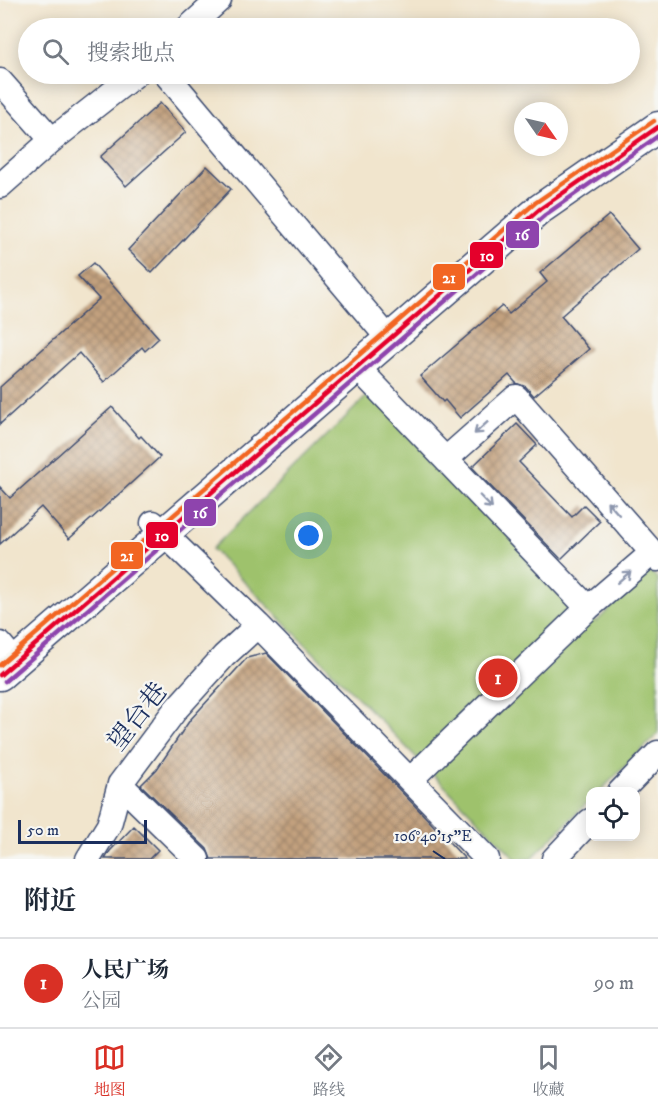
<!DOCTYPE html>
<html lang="zh">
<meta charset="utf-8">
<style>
:root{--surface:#fff;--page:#f6f6f7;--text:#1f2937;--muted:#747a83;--line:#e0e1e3;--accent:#d93025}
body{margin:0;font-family:"IM FELL DW Pica","Noto Serif SC",serif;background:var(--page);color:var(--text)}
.controls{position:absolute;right:18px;bottom:18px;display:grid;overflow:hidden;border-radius:12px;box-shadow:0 3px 15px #0003}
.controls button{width:54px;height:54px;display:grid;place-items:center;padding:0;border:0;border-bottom:2px solid var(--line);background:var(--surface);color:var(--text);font:30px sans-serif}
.compass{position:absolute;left:514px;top:102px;width:54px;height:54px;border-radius:50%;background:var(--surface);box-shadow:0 3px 15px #0003;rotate:124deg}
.scale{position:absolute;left:18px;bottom:15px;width:129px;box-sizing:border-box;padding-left:6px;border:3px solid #1b2f5e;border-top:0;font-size:16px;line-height:21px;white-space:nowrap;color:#1b2f5e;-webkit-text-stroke:4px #f6f6f2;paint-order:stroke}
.you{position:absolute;left:309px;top:536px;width:21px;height:21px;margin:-15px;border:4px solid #fff;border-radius:50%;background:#1a73e8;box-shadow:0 0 0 9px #1a73e833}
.badge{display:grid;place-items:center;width:39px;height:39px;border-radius:50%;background:var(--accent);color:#fff;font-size:20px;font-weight:700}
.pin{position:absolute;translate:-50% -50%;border:3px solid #fff;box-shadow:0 2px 6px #0006}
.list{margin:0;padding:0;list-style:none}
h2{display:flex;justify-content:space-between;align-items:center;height:78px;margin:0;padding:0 24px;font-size:26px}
h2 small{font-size:20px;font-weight:400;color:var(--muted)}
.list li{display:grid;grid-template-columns:39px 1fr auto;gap:18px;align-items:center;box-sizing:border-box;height:90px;padding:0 24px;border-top:2px solid var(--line)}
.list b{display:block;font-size:22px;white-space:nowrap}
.list p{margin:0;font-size:20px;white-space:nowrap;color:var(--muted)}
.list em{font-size:20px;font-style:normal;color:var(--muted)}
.icon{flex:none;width:33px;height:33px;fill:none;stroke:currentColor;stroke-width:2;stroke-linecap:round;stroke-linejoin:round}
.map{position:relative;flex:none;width:658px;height:859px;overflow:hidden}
.search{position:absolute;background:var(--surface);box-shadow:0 3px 15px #0003;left:18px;right:18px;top:18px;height:66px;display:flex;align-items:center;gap:15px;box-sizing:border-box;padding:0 21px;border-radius:33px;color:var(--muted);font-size:22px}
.sheet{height:168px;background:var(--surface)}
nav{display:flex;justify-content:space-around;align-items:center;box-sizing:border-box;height:84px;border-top:2px solid var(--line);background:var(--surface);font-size:16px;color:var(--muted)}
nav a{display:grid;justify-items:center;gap:3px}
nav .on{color:var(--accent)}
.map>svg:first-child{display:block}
.park{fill:#9ec26c;stroke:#5c7865;stroke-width:1.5}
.building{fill:url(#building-cross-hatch)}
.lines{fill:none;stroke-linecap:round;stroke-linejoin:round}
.minor-casing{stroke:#3b4a6f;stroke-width:27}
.major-casing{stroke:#3b4a6f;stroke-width:33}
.minor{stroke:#fff;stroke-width:24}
.major{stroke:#fff;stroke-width:30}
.bus-1-casing{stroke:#f6f6f2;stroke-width:9}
.bus-2-casing{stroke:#f6f6f2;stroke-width:9}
.bus-3-casing{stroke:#f6f6f2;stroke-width:9}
.bus-1{stroke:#e4002b;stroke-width:4.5}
.bus-2{stroke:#8e44ad;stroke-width:4.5}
.bus-3{stroke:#f26522;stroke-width:4.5}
.oneway{stroke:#8d97ae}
.ticks{fill:none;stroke:#1b2f5e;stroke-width:2}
.labels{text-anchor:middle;stroke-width:4.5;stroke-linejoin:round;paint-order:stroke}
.street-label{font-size:26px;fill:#1b2f5e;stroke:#f6f6f2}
.ticks-label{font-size:15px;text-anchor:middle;fill:#1b2f5e;stroke:#f6f6f2;stroke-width:4.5;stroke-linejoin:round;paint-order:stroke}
.line-badge{stroke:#f6f6f2;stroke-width:2}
.badge-label{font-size:16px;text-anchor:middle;font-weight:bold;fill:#fff}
</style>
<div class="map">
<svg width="658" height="859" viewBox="0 0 658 859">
<defs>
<pattern id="building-cross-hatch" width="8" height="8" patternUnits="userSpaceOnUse" patternTransform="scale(1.5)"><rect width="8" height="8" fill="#c3a17e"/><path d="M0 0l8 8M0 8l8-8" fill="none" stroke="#9e846a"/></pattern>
</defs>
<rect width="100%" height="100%" fill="#f6f6f2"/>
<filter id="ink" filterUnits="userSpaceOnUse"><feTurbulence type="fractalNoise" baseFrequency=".0167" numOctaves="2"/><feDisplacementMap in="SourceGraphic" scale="12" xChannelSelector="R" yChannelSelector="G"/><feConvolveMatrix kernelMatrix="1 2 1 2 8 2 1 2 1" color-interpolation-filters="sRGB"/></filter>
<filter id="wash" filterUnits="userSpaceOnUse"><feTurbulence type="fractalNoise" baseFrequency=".008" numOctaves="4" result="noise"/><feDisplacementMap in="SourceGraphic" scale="24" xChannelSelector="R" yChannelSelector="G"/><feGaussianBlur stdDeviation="1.35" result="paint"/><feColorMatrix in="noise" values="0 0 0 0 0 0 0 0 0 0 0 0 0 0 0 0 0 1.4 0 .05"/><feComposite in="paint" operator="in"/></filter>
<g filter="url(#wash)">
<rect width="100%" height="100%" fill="#f1e5cd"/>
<path class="park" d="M371,392L596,622L649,570L658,579V734L600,791L590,792V800L531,859H516L212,549Z"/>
<g id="blocks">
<path class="building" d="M160,103L186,132L126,186L100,157Z
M207,166L231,189L152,273L128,250Z
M609,215L638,249L561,316L589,349L534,396L526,387L516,383L509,375L460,418L445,400L443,402L420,376L502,306L509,314L547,282L540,273Z
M93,263L159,338L145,351L142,347L104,382L79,353L0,424V387L99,299L78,276Z
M112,407L139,438L141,436L160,457L69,539L41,507L0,544V487L10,498Z
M517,424L537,445L519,462L572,517L584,505L600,521L561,559L472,467Z
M266,653L418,809L465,859H211L207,849L141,785L157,769L190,720L247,658Z
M134,826L158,850L149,859H105L110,851Z"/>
</g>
</g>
<g filter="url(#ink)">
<use href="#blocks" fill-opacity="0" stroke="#3b4a6f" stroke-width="1.5"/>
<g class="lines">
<defs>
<path id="minor" d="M188,28L219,0
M166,74L389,339
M0,81L52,140
M0,186L52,140L136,74
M357,367L588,608L652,553
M446,459L516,397L658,559
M153,523L258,625L487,859
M0,644L15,662
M410,780L588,608
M120,784L197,859
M620,792L658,753
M88,859L109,825L120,784L176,709L224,656L258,625
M554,859L590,821"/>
<path id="major" d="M0,675L540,209L658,127"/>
</defs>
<use href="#minor" class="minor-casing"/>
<use href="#major" class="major-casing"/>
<use href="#minor" class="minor"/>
<use href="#major" class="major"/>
<defs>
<path id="bus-1" d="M0,675L540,209L658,127"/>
<path id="bus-2" d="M5,681L545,215L658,136"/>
<path id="bus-3" d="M0,665L535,203L654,121"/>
</defs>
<use href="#bus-1" class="bus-1-casing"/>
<use href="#bus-2" class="bus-2-casing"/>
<use href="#bus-3" class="bus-3-casing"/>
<use href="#bus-1" class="bus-1"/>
<use href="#bus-2" class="bus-2"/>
<use href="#bus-3" class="bus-3"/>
</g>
<defs><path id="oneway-shaft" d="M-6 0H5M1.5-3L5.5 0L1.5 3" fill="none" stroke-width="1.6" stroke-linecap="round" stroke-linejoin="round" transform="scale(1.5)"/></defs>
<g class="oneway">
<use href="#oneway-shaft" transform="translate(481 428) rotate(138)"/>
<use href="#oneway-shaft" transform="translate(486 502) rotate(46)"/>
<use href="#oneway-shaft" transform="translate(613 508) rotate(-131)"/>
<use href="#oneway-shaft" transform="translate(624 577) rotate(-41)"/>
</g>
</g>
<path class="ticks" d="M433,851L445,859"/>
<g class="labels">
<g class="street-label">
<text transform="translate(137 716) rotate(-52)" y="9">望台巷</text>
</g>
</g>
<g class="ticks-label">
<text x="433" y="841">106°40'15"E</text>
</g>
<g class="line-badge">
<rect x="505" y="220" width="35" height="29" rx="6" fill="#8e44ad"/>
<rect x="469" y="241" width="35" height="28" rx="6" fill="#e4002b"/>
<rect x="432" y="263" width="34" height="28" rx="6" fill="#f26522"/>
<rect x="183" y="498" width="34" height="29" rx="6" fill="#8e44ad"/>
<rect x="145" y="521" width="34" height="28" rx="6" fill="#e4002b"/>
<rect x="110" y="541" width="34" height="29" rx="6" fill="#f26522"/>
</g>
<g class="badge-label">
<text x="522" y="240">16</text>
<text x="487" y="261">10</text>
<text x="449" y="283">21</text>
<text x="200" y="518">16</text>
<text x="162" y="541">10</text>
<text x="127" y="561">21</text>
</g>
</svg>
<div class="controls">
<button><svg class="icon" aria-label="locate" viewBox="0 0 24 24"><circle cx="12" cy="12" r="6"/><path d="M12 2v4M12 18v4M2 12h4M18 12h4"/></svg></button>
</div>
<svg class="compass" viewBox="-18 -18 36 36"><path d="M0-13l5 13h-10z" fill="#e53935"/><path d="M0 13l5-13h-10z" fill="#747a83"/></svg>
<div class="scale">50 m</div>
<div class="you"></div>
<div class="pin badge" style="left:498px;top:678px">1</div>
<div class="search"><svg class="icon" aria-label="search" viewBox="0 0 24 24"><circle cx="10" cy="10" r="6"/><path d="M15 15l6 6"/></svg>搜索地点</div>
</div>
<section class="sheet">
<h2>附近<small></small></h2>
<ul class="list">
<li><span class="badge">1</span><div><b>人民广场</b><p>公园</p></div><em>90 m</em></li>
</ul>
</section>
<nav>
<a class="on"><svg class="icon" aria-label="map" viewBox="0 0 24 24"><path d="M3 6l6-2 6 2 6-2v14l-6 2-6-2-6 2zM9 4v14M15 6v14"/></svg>地图</a>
<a><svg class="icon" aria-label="directions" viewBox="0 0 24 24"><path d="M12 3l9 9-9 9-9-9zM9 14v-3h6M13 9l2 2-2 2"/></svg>路线</a>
<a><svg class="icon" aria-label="saved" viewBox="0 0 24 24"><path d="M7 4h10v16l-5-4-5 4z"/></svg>收藏</a>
</nav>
